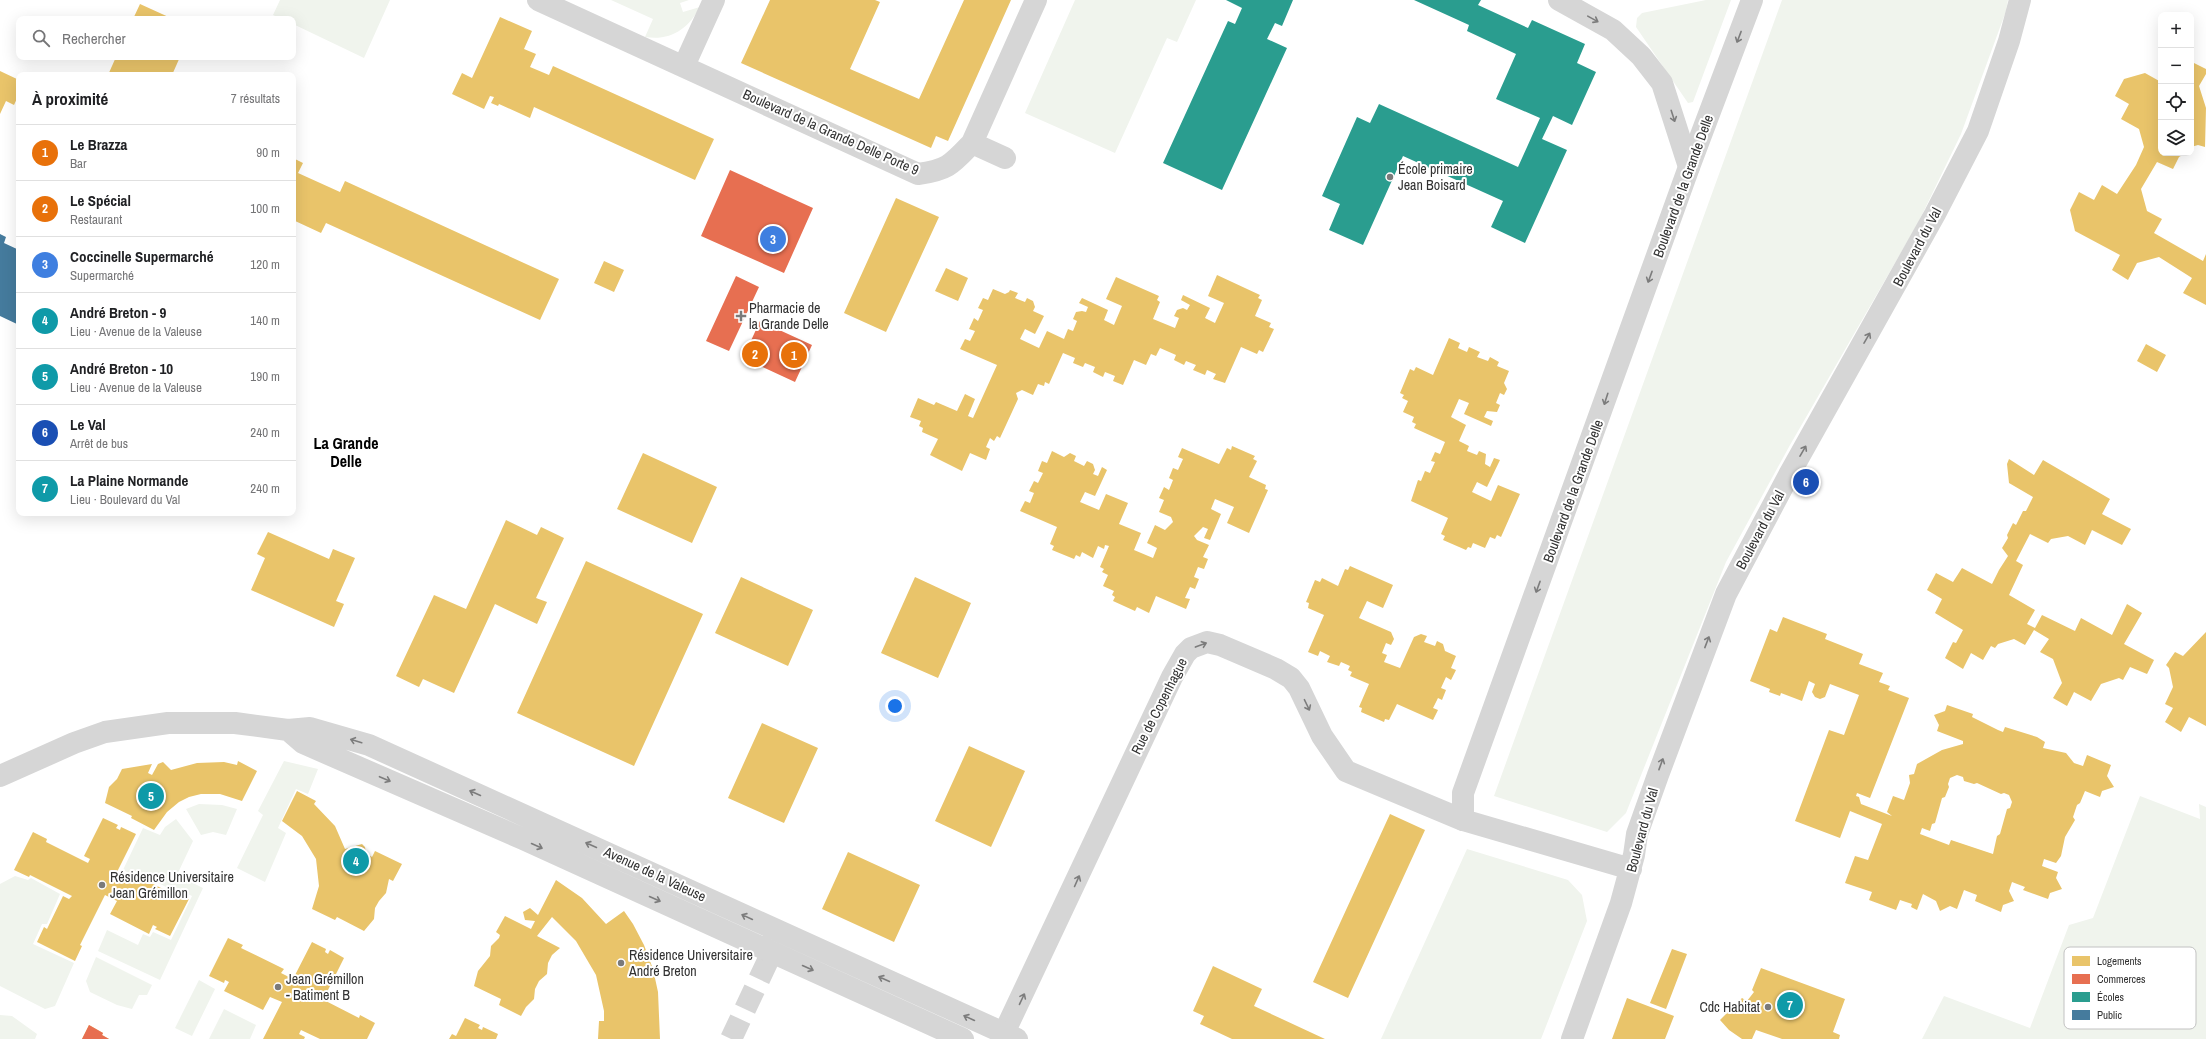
<!DOCTYPE html>
<html lang="fr">
<meta charset="utf-8">
<style>
:root{--surface:#fff;--page:#f2f2f2;--text:#202124;--muted:#757577;--line:#e0e0e0;--accent:#2563eb}
body{margin:0;font-family:"Archivo Narrow",sans-serif;background:var(--page);color:var(--text)}
.controls{position:absolute;right:12px;top:12px;display:grid;overflow:hidden;border-radius:8px;box-shadow:0 4px 16px #0002}
.controls button{width:36px;height:36px;display:grid;place-items:center;padding:0;border:0;border-bottom:1px solid var(--line);background:var(--surface);color:var(--text);font:20px sans-serif}
.you{position:absolute;left:895px;top:706px;width:14px;height:14px;margin:-10px;border:3px solid #fff;border-radius:50%;background:#1a73e8;box-shadow:0 0 0 6px #1a73e833}
.badge{display:grid;place-items:center;width:26px;height:26px;border-radius:50%;background:var(--accent);color:#fff;font-size:13px;font-weight:700}
.pin{position:absolute;translate:-50% -50%;border:2px solid #fff;box-shadow:0 1px 4px #0006}
.list{margin:0;padding:0;list-style:none}
h2{display:flex;justify-content:space-between;align-items:center;height:52px;margin:0;padding:0 16px;font-size:17px}
h2 small{font-size:13px;font-weight:400;color:var(--muted)}
.list li{display:grid;grid-template-columns:26px 1fr auto;gap:12px;align-items:center;box-sizing:border-box;height:56px;padding:0 16px;border-top:1px solid var(--line)}
.list b{display:block;font-size:15px;white-space:nowrap}
.list p{margin:0;font-size:13px;white-space:nowrap;color:var(--muted)}
.list em{font-size:13px;font-style:normal;color:var(--muted)}
.icon{flex:none;width:22px;height:22px;fill:none;stroke:currentColor;stroke-width:2;stroke-linecap:round;stroke-linejoin:round}
.map{position:relative;flex:none;width:2206px;height:1039px;overflow:hidden}
.search{position:absolute;background:var(--surface);box-shadow:0 4px 16px #0002;left:16px;top:16px;width:280px;height:44px;display:flex;align-items:center;gap:10px;box-sizing:border-box;padding:0 14px;border-radius:8px;color:var(--muted);font-size:15px}
.panel{position:absolute;background:var(--surface);box-shadow:0 4px 16px #0002;left:16px;top:72px;width:280px;height:444px;border-radius:8px}
.map>svg:first-child{display:block}
.green{fill:#f0f4ed}
.homes{fill:#e9c46a;fill-rule:evenodd}
.shops{fill:#e76f51}
.schools{fill:#2a9d8f}
.public{fill:#457b9d}
.lines{fill:none;stroke-linecap:round;stroke-linejoin:round}
.minor-tunnel{stroke:#d6d6d6;stroke-width:22;stroke-dasharray:22 11;stroke-linecap:butt}
.minor{stroke:#d6d6d6;stroke-width:22}
.tertiary{stroke:#d6d6d6;stroke-width:22}
.oneway{stroke:#7c7c7c}
.poi-dot{fill:#7a7a7a;stroke:#fff;stroke-width:1.5}
.labels{text-anchor:middle;stroke-width:4;stroke-linejoin:round;paint-order:stroke}
.street-label{font-size:14px;fill:#323232;stroke:#fff}
.poi-label{font-size:14px;fill:#323232;stroke:#fff;text-anchor:start}
.quarter-label{font-size:16px;font-weight:bold;fill:#000;stroke:#fff}
.key{fill:#fff;stroke:#c2c2c2;stroke-width:1}
.key-label{font-size:11px;fill:#323232}
</style>
<div class="map">
<svg width="2206" height="1039" viewBox="0 0 2206 1039">
<rect width="100%" height="100%" fill="#fff"/>
<path class="green" d="M280,0H390L364,58L293,24V19H281L273,15Z
M611,0H689L680,3L683,12L700,7C688,29 671,41 645,37L653,19Z
M1075,0H1196L1177,42L1167,38L1115,153L1025,113Z
M1706,0H1731L1693,102L1688,103L1636,27L1637,18L1642,13Z
M1782,0H2008L2006,11L1961,134L1918,223L1790,445L1726,562L1626,813L1607,832L1494,796Z
M284,761L318,769L308,794L296,789L278,828L286,833L265,882L237,868L263,815L258,811Z
M2140,796L2200,819L2199,804L2206,807V1039H1922L1944,996L2030,1028L2069,925L2093,918Z
M199,804L222,805L237,809L226,835L213,832L201,835L186,809Z
M176,819L193,841L177,875L203,888L160,980L98,951L107,930L138,945L143,934L150,937L153,932L171,940L192,896L172,886L170,889L131,869L129,873L123,870L143,828L160,835L165,827Z
M1467,849L1568,880L1582,895L1587,921L1541,1039H1381Z
M15,876L28,880L31,878L60,894L47,924H42L33,944L74,963L55,1006L45,1009L0,986V884Z
M96,957L152,985L147,995H139L132,1009L117,1005L90,992L86,981Z
M199,980L215,989L192,1036L175,1028Z
M224,1009L256,1025L250,1039H209Z
M0,1015L12,1016L37,1034L35,1039H0Z"/>
<path class="homes" d="M770,0H875L880,2L850,69L919,99L964,0H1011L948,141L936,136L931,148L741,63Z
M140,4L173,19H133Z
M500,17L532,31L524,49L536,54L530,67L549,75L553,66L714,139L695,180L534,107L530,118L499,104L498,106L491,103L494,97L490,96L484,109L452,94L462,73L472,78Z
M116,57H180L172,75H108Z
M2192,62L2206,69V74L2199,86L2206,108L2205,147L2198,145L2191,147Z
M0,71L19,80V94L14,105L6,101L0,114Z
M2145,73L2161,82V153H2186L2179,157L2173,169L2157,162L2141,189L2147,211L2162,219L2154,233L2203,261L2206,254V305L2183,293L2192,278L2159,257L2137,263L2128,280L2112,270L2120,255L2075,231L2070,210L2079,192L2094,200L2102,185L2117,194L2136,165L2144,147L2139,129L2121,119L2129,104L2115,96L2124,79Z
M293,158L303,163L298,173L340,192L345,181L559,279L540,320L326,223L321,233L293,220Z
M896,198L939,217L886,332L844,313Z
M604,261L624,270L614,292L594,283Z
M946,268L968,278L958,301L935,291Z
M1217,275L1260,295L1258,298L1262,300L1255,316L1271,323L1269,327L1274,329L1263,352L1259,350L1257,354L1241,347L1225,383L1213,379L1216,374L1207,370L1205,375L1193,370L1196,365L1186,361L1184,365L1174,360L1176,355L1160,348L1156,356L1151,354L1146,365L1134,360L1123,385L1113,381L1115,376L1105,372L1103,377L1093,372L1095,367L1085,363L1083,367L1073,363L1075,358L1063,353L1049,384L1045,382L1044,386L1038,384L1033,395L1022,390L1016,393L1018,399L1000,438L997,436L994,441L990,438L986,447L990,449L986,460L970,453L962,471L930,455L938,439L922,432L923,428L919,426L921,421L910,417L918,398L934,405L936,402L957,411L965,394L975,399L968,416L973,418L997,365L960,349L965,339L970,341L975,331L969,329L974,318L978,321L983,310L978,308L983,298L988,300L993,289L1005,294L1009,292L1010,290L1018,293L1015,298L1025,302L1027,298L1033,301L1035,307L1033,311L1044,316L1035,334L1025,329L1020,339L1039,348L1047,331L1064,339L1068,329L1073,331L1077,321L1073,319L1076,312L1082,311L1086,312L1088,307L1079,303L1082,298L1108,310L1104,320L1114,325L1122,306L1106,299L1116,277L1159,296L1157,300L1160,302L1153,319L1175,328L1179,318L1174,316L1177,310L1183,308L1187,310L1190,305L1181,300L1183,295L1210,308L1205,318L1215,323L1224,303L1208,296Z
M1449,338L1460,343L1458,348L1467,352L1469,347L1480,352L1477,357L1488,361L1490,357L1499,362L1497,366L1509,371L1504,383L1507,389L1504,395L1500,393L1496,403L1500,405L1497,412L1487,411L1484,417L1493,421L1491,426L1464,414L1469,403L1459,399L1451,417L1466,425L1459,441L1469,446L1467,451L1477,455L1479,451L1486,454L1485,464L1490,467L1494,458L1500,460L1487,487L1477,482L1472,492L1491,501L1498,485L1520,494L1501,537L1497,535L1495,539L1490,537L1485,548L1473,543L1471,548L1468,547L1466,550L1443,540L1445,536L1441,534L1448,518L1411,501L1418,480L1421,481L1425,471L1430,473L1435,462L1431,461L1435,452L1440,454L1445,442L1414,428L1416,424L1412,422L1414,417L1403,412L1408,401L1402,398L1404,395L1400,393L1410,369L1414,371L1416,367L1433,375Z
M2146,344L2166,355L2157,372L2137,361Z
M1232,446L1255,456L1253,459L1257,461L1249,477L1266,485L1265,489L1268,490L1249,533L1227,523L1234,507L1215,499L1211,509L1221,514L1210,540L1204,538L1208,529L1203,527L1194,536L1197,540L1209,545L1203,557L1208,559L1204,569L1198,567L1194,577L1199,579L1195,589L1190,587L1185,598L1190,599L1186,609L1156,596L1149,613L1137,607L1135,611L1113,601L1115,597L1112,595L1114,591L1103,586L1108,575L1102,572L1104,569L1100,567L1109,546L1105,545L1104,549L1098,546L1093,558L1082,552L1080,557L1076,555L1074,559L1052,550L1054,546L1050,544L1057,527L1020,511L1025,501L1030,503L1034,493L1029,491L1034,481L1038,483L1043,473L1038,471L1042,461L1047,463L1052,451L1064,457L1070,453L1076,456L1074,461L1084,466L1087,461L1093,464L1095,470L1093,474L1098,476L1102,467L1107,470L1095,496L1085,492L1080,502L1099,510L1106,494L1128,503L1119,524L1141,533L1134,550L1153,558L1157,548L1147,543L1155,525L1165,530L1173,522L1171,517L1159,512L1164,500L1159,498L1164,487L1169,490L1173,480L1169,478L1173,468L1178,470L1183,459L1178,457L1182,448L1219,464L1227,448L1231,450Z
M643,453L717,487L692,543L617,509Z
M2009,459L2034,475L2043,460L2110,499L2102,514L2131,529L2122,545L2092,530L2085,545L2068,536L2051,539L2048,543L2030,534L2016,561L2023,565L2009,595L2035,610L2027,624L2035,628L2042,615L2075,631L2081,618L2112,635L2127,604L2142,613L2124,644L2154,660L2147,674L2130,667L2123,680L2119,678L2101,684L2091,701L2074,692L2067,706L2053,698L2062,683L2053,659L2040,652L2049,639L2034,630L2025,645L2014,639L1998,644L1995,648L1991,646L1983,660L1971,653L1963,669L1945,658L1953,642L1956,643L1963,630L1935,613L1942,599L1927,590L1936,573L1953,582L1962,568L1992,584L1999,570L2008,556L2002,548L2008,538L2007,535L2013,523L2016,525L2023,511H2026L2033,497L2009,483L2007,464Z
M506,520L537,535L541,527L564,538L536,598L547,602L537,624L495,604L454,693L423,679L419,687L396,676L434,595L466,609Z
M268,532L329,559L333,549L355,558L336,601L344,604L334,627L251,590L265,558L257,554Z
M586,561L703,614L634,766L517,713Z
M1350,566L1393,585L1383,608L1367,601L1359,618L1391,632L1394,639L1391,645L1386,643L1382,653L1387,655L1384,662L1400,668L1414,637L1421,634L1427,636L1424,642L1435,646L1437,641L1443,644L1445,651L1456,656L1451,668L1456,670L1451,680L1446,677L1441,688L1446,690L1442,700L1438,698L1433,708L1438,710L1433,720L1397,704L1389,720L1385,719L1384,722L1361,712L1362,708L1359,707L1369,684L1350,676L1352,672L1348,670L1350,666L1341,662L1339,666L1327,662L1330,656L1320,651L1318,656L1308,652L1324,615L1308,608L1309,603L1306,602L1315,580L1320,582L1322,578L1338,586L1345,569L1348,570Z
M741,577L813,610L788,666L715,633Z
M915,577L971,603L938,678L881,653Z
M1783,617L1827,634L1825,639L1863,654L1859,664L1883,673L1879,682L1890,686L1888,690L1909,698L1870,798L1857,793L1856,796L1859,797L1861,804L1892,816L1887,812L1893,796L1904,800L1910,783L1909,775L1914,774L1917,764L1942,750L1963,744V741L1937,731L1939,725L1934,715L1945,711L1947,705L1973,714L1972,717L1998,730L2003,732L2005,727L2037,737L2045,742L2043,748L2066,753L2074,763L2083,766L2087,755L2111,765L2107,776L2114,787L2102,791L2100,797L2085,791L2080,803L2077,805L2073,817L2075,820L2065,837L2061,856L2056,863L2044,859L2042,866L2058,872L2056,878L2062,889L2050,893L2048,899L2023,890L2025,887L2012,882L2009,891L2014,901L2003,905L2001,912L1975,901L1977,895L1964,890L1957,909L1950,906L1940,911L1936,901L1923,894L1917,910L1911,907L1912,904L1900,900L1896,910L1869,900L1872,892L1845,883L1855,856L1868,860L1882,824L1850,811L1840,838L1795,821L1829,730L1844,735L1859,695L1830,684L1825,697L1820,699L1815,697L1812,692L1815,684L1809,681L1802,701L1781,693L1780,696L1769,692L1770,689L1750,681L1770,629L1777,632ZM1957,775L1963,777L1964,781L1974,784L1977,783L2001,794L2004,793L2009,795L2012,802L2010,808L2007,809L2000,834L1997,836L1993,854L1951,840L1949,845L1920,834L1922,828L1930,831L1932,824L1935,823L1942,798L1945,797L1949,787L1948,784L1950,778Z
M2206,632V726L2189,717L2181,732L2165,722L2173,708L2165,704L2173,687L2169,668L2166,665L2175,652L2183,656Z
M762,723L818,748L784,823L728,798Z
M969,746L1025,771L991,847L935,821Z
M238,761L257,771L242,801L220,794H201L189,797L179,802L167,812L154,830L131,818L132,816L105,803L109,787L117,779L122,769L152,764L148,773L152,775L158,764L163,762L171,770L197,763L224,762L237,765Z
M297,791L316,801L314,804L335,826L345,849L362,844L365,847L366,853L372,857L375,851L402,864L393,881L389,879L386,893L379,901L375,908L374,919L364,931L337,917L335,920L312,909L319,886L316,859L302,836L282,821Z
M1390,814L1425,830L1348,998L1313,982Z
M103,818L118,825L116,828L120,830L121,827L136,834L117,872L129,878L131,873L173,894L174,891L189,899L170,936L155,929L157,927L153,925L149,934L110,914L117,901L105,895L80,945L82,946L75,961L37,942L44,927L47,929L63,896L69,899L72,896L30,875L29,877L14,870L33,832L47,839L46,842L88,863L90,859L84,856Z
M848,852L920,885L894,942L822,909Z
M556,880L582,898L606,924L624,911L633,924L644,945L653,969L658,992L660,1039H598L599,1021H604V1011L596,975L576,941L552,917L537,936L560,948L552,955L548,963L547,974L539,981L535,989L534,999L526,1007L521,1016L499,1005L501,999L474,986L478,971L490,956L491,946L499,938L500,935L496,932L505,916L531,929L535,921L525,920L523,912L530,908L538,915Z
M228,938L243,945L241,948L284,969L281,973L293,979L312,942L326,949L325,952L328,954L330,950L344,958L325,996L320,993L318,997L359,1018L360,1015L375,1023L367,1039H320L301,1030L299,1034L305,1037L304,1039H263L282,1002L270,997L263,1010L224,991L229,982L225,980L224,983L209,976Z
M1672,949L1687,954L1666,1009L1650,1003Z
M1213,966L1262,989L1254,1006L1325,1039H1232L1200,1024L1204,1016L1193,1011Z
M1761,968L1845,999L1833,1032L1840,1035L1839,1039H1782L1756,1030L1752,1039H1742L1729,1030L1720,1020L1742,998L1747,1001L1754,992L1752,990Z
M1627,998L1674,1016L1665,1039H1612Z
M465,1018L480,1025L478,1028L482,1030L483,1027L498,1034L496,1039H449L452,1034L456,1036Z
M89,1025L103,1033L102,1035L109,1039H82Z"/>
<path class="shops" d="M730,170L813,208L784,273L701,236Z
M736,276L759,287L729,351L706,341Z
M760,321L812,345L795,382L743,358Z
M89,1025L103,1033L102,1035L109,1039H82Z"/>
<path class="schools" d="M1226,0H1293L1282,26L1275,23L1267,39L1287,48L1222,190L1163,163L1228,21L1235,24L1242,8Z
M1414,0H1481L1478,5L1528,28L1532,20L1585,44L1577,63L1596,72L1572,125L1553,116L1542,139L1567,150L1525,243L1491,227L1503,201L1403,156L1363,245L1329,230L1340,204L1322,196L1357,117L1370,123L1379,104L1518,167L1540,118L1496,99L1516,54L1467,31L1469,25Z"/>
<path class="public" d="M0,234L6,237L4,243L19,250V325L0,316Z"/>
<g class="lines">
<path class="minor-tunnel" d="M731,1039L772,952"/>
<path class="minor" d="M538,0L918,174C948,170 952,164 972,143
M1559,0L1613,30L1641,56L1662,83L1689,167
M684,66L714,0
M1005,158L972,143L1036,0
M1004,1033L1172,677L1185,654L1191,648L1207,642L1220,645L1276,669L1291,678L1299,688L1322,736L1346,771L1463,820"/>
<path class="tertiary" d="M288,730L303,743L523,839L963,1039
M0,776L74,743L105,732L168,723H235L288,730L310,728L369,745L1017,1039
M1631,869L1463,820V793L1689,167L1752,0
M1572,1039L1621,903L1634,855L1637,834L1658,775L1726,594L1790,473L1935,214L1978,131L2009,41L2020,0"/>
</g>
<defs><path id="oneway-shaft" d="M-6 0H5M1.5-3L5.5 0L1.5 3" fill="none" stroke-width="1.6" stroke-linecap="round" stroke-linejoin="round"/></defs>
<g class="oneway">
<use href="#oneway-shaft" transform="translate(1593 19) rotate(29)"/>
<use href="#oneway-shaft" transform="translate(1739 37) rotate(111)"/>
<use href="#oneway-shaft" transform="translate(1673 116) rotate(72)"/>
<use href="#oneway-shaft" transform="translate(1650 277) rotate(110)"/>
<use href="#oneway-shaft" transform="translate(1867 338) rotate(-60)"/>
<use href="#oneway-shaft" transform="translate(1606 399) rotate(108)"/>
<use href="#oneway-shaft" transform="translate(1803 451) rotate(-60)"/>
<use href="#oneway-shaft" transform="translate(1538 587) rotate(110)"/>
<use href="#oneway-shaft" transform="translate(1707 642) rotate(-69)"/>
<use href="#oneway-shaft" transform="translate(1201 645) rotate(-20)"/>
<use href="#oneway-shaft" transform="translate(1307 705) rotate(64)"/>
<use href="#oneway-shaft" transform="translate(356 741) rotate(-163)"/>
<use href="#oneway-shaft" transform="translate(1661 764) rotate(-70)"/>
<use href="#oneway-shaft" transform="translate(385 779) rotate(23)"/>
<use href="#oneway-shaft" transform="translate(475 793) rotate(-156)"/>
<use href="#oneway-shaft" transform="translate(591 845) rotate(-156)"/>
<use href="#oneway-shaft" transform="translate(537 846) rotate(24)"/>
<use href="#oneway-shaft" transform="translate(1077 881) rotate(-66)"/>
<use href="#oneway-shaft" transform="translate(655 899) rotate(24)"/>
<use href="#oneway-shaft" transform="translate(747 917) rotate(-155)"/>
<use href="#oneway-shaft" transform="translate(808 968) rotate(24)"/>
<use href="#oneway-shaft" transform="translate(884 979) rotate(-156)"/>
<use href="#oneway-shaft" transform="translate(1022 999) rotate(-65)"/>
<use href="#oneway-shaft" transform="translate(969 1018) rotate(-155)"/>
</g>
<g class="poi-dot">
<circle cx="1390" cy="177" r="4"/>
<path d="M739 310h4v4h4v4h-4v4h-4v-4h-4v-4h4z"/>
<circle cx="102" cy="885" r="4"/>
<circle cx="621" cy="963" r="4"/>
<circle cx="278" cy="987" r="4"/>
<circle cx="1768" cy="1007" r="4"/>
</g>
<g class="labels">
<g class="street-label">
<text transform="translate(831 132) rotate(24)" y="5">Boulevard de la Grande Delle Porte 9</text>
<text transform="translate(1683 186) rotate(-70)" y="5">Boulevard de la Grande Delle</text>
<text transform="translate(1917 247) rotate(-62)" y="5">Boulevard du Val</text>
<text transform="translate(1573 491) rotate(-70)" y="5">Boulevard de la Grande Delle</text>
<text transform="translate(1760 530) rotate(-62)" y="5">Boulevard du Val</text>
<text transform="translate(1159 706) rotate(-63)" y="5">Rue de Copenhague</text>
<text transform="translate(1642 830) rotate(-75)" y="5">Boulevard du Val</text>
<text transform="translate(655 874) rotate(25)" y="5">Avenue de la Valeuse</text>
</g>
<g class="poi-label">
<text x="1398" y="174">École primaire<tspan x="1398" dy="16">Jean Boisard</tspan></text>
<text x="749" y="313">Pharmacie de<tspan x="749" dy="16">la Grande Delle</tspan></text>
<text x="110" y="882">Résidence Universitaire<tspan x="110" dy="16">Jean Grémillon</tspan></text>
<text x="629" y="960">Résidence Universitaire<tspan x="629" dy="16">André Breton</tspan></text>
<text x="286" y="984">Jean Grémillon<tspan x="286" dy="16">- Batiment B</tspan></text>
<text x="1760" y="1012" text-anchor="end">Cdc Habitat</text>
</g>
<g class="quarter-label">
<text x="346" y="449">La Grande<tspan x="346" dy="18">Delle</tspan></text>
</g>
</g>
<rect x="2064" y="947" width="132" height="82" rx="6" class="key"/>
<rect x="2072" y="956" width="18" height="10" fill="#e9c46a"/>
<rect x="2072" y="974" width="18" height="10" fill="#e76f51"/>
<rect x="2072" y="992" width="18" height="10" fill="#2a9d8f"/>
<rect x="2072" y="1010" width="18" height="10" fill="#457b9d"/>
<g class="key-label">
<text x="2097" y="965">Logements</text>
<text x="2097" y="983">Commerces</text>
<text x="2097" y="1001">Écoles</text>
<text x="2097" y="1019">Public</text>
</g>
</svg>
<div class="controls">
<button>+</button>
<button>−</button>
<button><svg class="icon" aria-label="locate" viewBox="0 0 24 24"><circle cx="12" cy="12" r="6"/><path d="M12 2v4M12 18v4M2 12h4M18 12h4"/></svg></button>
<button><svg class="icon" aria-label="layers" viewBox="0 0 24 24"><path d="M12 4l9 5-9 5-9-5zM3 14l9 5 9-5"/></svg></button>
</div>
<div class="you"></div>
<div class="pin badge" style="left:794px;top:355px;background:#e8710a">1</div>
<div class="pin badge" style="left:755px;top:354px;background:#e8710a">2</div>
<div class="pin badge" style="left:773px;top:239px;background:#3f7fe0">3</div>
<div class="pin badge" style="left:356px;top:861px;background:#0f9aa8">4</div>
<div class="pin badge" style="left:151px;top:796px;background:#0f9aa8">5</div>
<div class="pin badge" style="left:1806px;top:482px;background:#1a4fb4">6</div>
<div class="pin badge" style="left:1790px;top:1005px;background:#0f9aa8">7</div>
<div class="search"><svg class="icon" aria-label="search" viewBox="0 0 24 24"><circle cx="10" cy="10" r="6"/><path d="M15 15l6 6"/></svg>Rechercher</div>
<section class="panel">
<h2>À proximité<small>7 résultats</small></h2>
<ul class="list">
<li><span class="badge" style="background:#e8710a">1</span><div><b>Le Brazza</b><p>Bar</p></div><em>90 m</em></li>
<li><span class="badge" style="background:#e8710a">2</span><div><b>Le Spécial</b><p>Restaurant</p></div><em>100 m</em></li>
<li><span class="badge" style="background:#3f7fe0">3</span><div><b>Coccinelle Supermarché</b><p>Supermarché</p></div><em>120 m</em></li>
<li><span class="badge" style="background:#0f9aa8">4</span><div><b>André Breton - 9</b><p>Lieu · Avenue de la Valeuse</p></div><em>140 m</em></li>
<li><span class="badge" style="background:#0f9aa8">5</span><div><b>André Breton - 10</b><p>Lieu · Avenue de la Valeuse</p></div><em>190 m</em></li>
<li><span class="badge" style="background:#1a4fb4">6</span><div><b>Le Val</b><p>Arrêt de bus</p></div><em>240 m</em></li>
<li><span class="badge" style="background:#0f9aa8">7</span><div><b>La Plaine Normande</b><p>Lieu · Boulevard du Val</p></div><em>240 m</em></li>
</ul>
</section>
</div>
